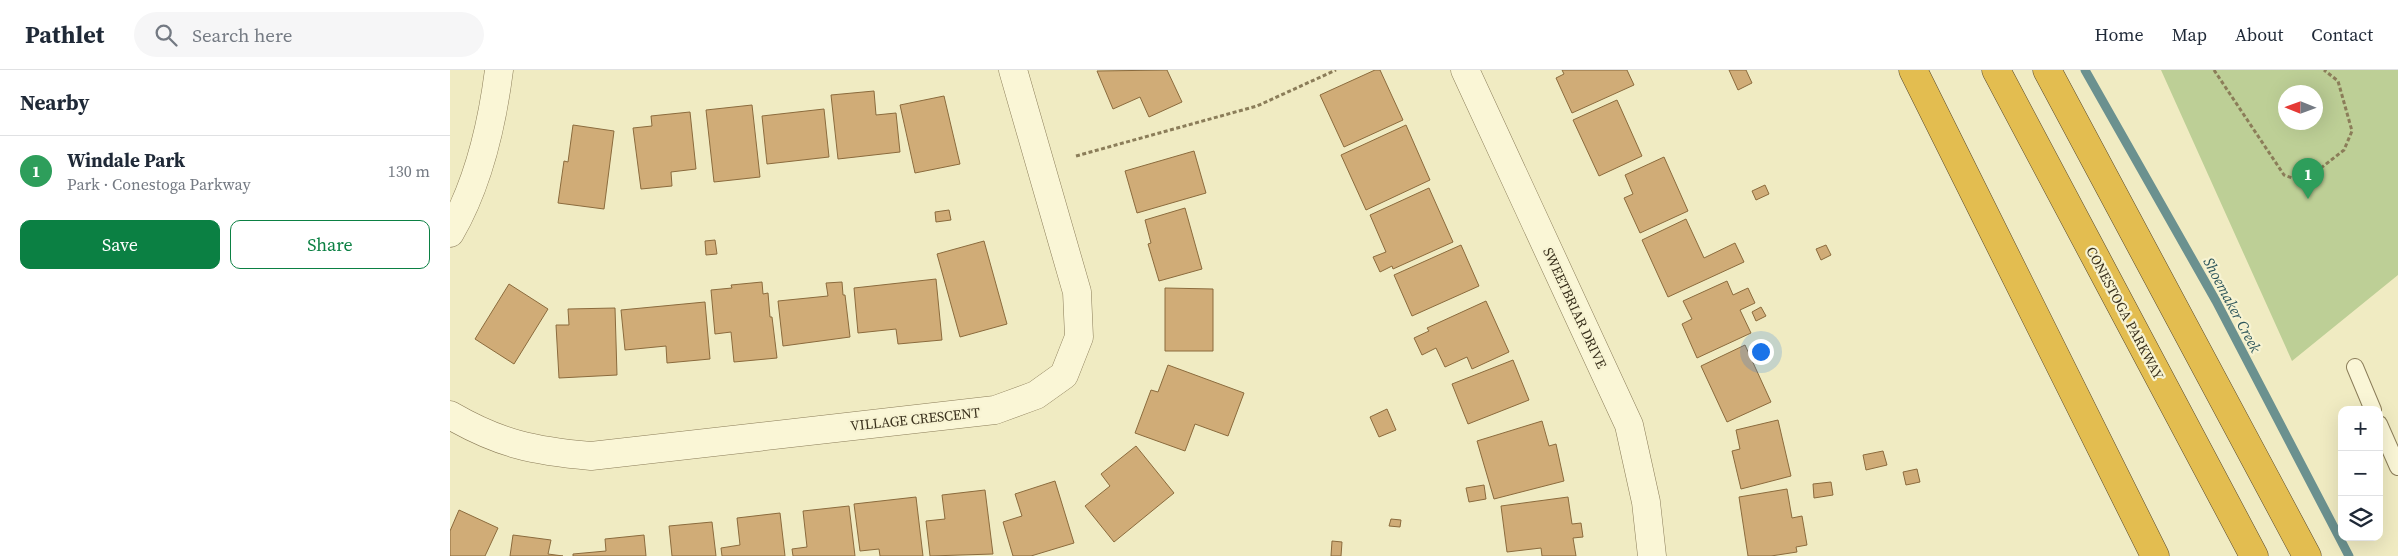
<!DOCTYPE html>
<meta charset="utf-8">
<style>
:root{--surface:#fff;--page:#f6f6f7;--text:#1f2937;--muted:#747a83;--line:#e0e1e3;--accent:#0b8043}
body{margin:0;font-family:"Source Serif 4",serif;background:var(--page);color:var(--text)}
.controls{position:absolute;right:15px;bottom:15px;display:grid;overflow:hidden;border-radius:10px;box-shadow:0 5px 20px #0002}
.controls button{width:45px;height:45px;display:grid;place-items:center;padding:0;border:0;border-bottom:1px solid var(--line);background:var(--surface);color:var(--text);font:25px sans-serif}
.compass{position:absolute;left:1828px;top:15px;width:45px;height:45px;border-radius:50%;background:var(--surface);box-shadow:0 5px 20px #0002;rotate:271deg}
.you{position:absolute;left:1310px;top:281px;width:18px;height:18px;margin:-12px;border:4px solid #fff;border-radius:50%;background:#1a73e8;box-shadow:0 0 0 8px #1a73e833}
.badge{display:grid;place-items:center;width:32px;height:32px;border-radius:50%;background:var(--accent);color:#fff;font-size:16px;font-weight:700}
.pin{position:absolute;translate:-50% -41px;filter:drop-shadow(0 1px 2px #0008)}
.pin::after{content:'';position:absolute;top:26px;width:18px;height:15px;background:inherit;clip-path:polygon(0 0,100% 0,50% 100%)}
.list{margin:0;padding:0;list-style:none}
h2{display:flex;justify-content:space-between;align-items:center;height:65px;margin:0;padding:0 20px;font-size:21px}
h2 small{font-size:16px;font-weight:400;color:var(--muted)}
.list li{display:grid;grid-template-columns:32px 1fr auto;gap:15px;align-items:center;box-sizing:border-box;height:70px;padding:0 20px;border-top:1px solid var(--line)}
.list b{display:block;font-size:19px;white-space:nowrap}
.list p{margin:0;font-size:16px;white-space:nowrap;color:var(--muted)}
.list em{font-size:16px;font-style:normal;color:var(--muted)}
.actions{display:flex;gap:10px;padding:15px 20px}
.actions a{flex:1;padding:11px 0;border:1px solid var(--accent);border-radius:10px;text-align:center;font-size:18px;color:var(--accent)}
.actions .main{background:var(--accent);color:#fff}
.icon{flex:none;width:28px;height:28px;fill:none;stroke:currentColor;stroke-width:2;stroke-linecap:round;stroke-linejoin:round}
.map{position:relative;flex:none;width:1948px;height:486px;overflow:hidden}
header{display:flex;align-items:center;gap:30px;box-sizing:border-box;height:70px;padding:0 25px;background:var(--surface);border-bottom:1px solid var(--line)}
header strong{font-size:24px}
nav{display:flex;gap:28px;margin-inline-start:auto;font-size:18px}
.search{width:350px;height:45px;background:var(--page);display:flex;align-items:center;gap:12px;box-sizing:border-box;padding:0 18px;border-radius:28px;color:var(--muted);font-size:19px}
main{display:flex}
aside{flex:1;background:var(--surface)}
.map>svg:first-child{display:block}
.green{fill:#bdcf96;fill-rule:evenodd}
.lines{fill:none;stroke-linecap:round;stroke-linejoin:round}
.stream{stroke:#6b918f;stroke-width:9}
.building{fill:#d0ac77;stroke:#8b6b3d}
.lane-casing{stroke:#8b7d59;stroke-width:18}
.street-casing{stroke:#8b7d59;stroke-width:29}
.highway-casing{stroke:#58492d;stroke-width:29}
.path{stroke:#8b7d59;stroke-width:3;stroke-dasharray:4 2.5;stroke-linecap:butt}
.lane{stroke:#faf6d6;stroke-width:16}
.street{stroke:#faf6d6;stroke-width:28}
.highway{stroke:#e3bd50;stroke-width:28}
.labels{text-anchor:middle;stroke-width:4.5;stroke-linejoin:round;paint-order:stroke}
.street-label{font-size:14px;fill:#3a311d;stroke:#f7f3d2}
.water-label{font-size:15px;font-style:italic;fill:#2c555a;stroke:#f7f3d2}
</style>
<header>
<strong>Pathlet</strong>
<div class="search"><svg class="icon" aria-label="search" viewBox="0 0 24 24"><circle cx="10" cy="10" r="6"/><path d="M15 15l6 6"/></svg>Search here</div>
<nav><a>Home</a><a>Map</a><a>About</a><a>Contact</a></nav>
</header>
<main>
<aside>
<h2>Nearby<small></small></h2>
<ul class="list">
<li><span class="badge" style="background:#2e9e5b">1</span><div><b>Windale Park</b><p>Park · Conestoga Parkway</p></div><em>130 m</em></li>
</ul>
<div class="actions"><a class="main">Save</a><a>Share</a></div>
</aside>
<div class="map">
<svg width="1948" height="486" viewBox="0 0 1948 486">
<rect width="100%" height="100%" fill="#f0ebc2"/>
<path class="green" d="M1711,0H1948V205L1842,291ZM1866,22V52H1836V22Z"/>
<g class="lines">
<path class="stream" d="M1635,0L1766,231L1899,486"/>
</g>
<path class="building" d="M717,0L732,32L699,47L690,27L663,39L647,1Z
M925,0H930L953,50L894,77L870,25Z
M1112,0H1177L1184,15L1122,43L1106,8L1114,4Z
M1279,0H1296L1302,13L1288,20Z
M424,21L426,45L446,43L450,82L388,89L381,25Z
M494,26L510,94L465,103L450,35Z
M1167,30L1192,86L1149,106L1123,50Z
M302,35L310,107L264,112L256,40Z
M374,39L379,87L317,94L312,46Z
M240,42L246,99L221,102L222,116L191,119L183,58L202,56L201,46Z
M123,55L164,61L154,139L108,133L114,91L118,92Z
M956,55L980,110L916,140L891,85Z
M744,81L756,123L687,143L675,101Z
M1214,87L1238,141L1190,163L1174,128L1183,124L1175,105Z
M1315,115L1319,124L1306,130L1302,121Z
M979,118L1003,172L943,199L942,196L930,202L923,187L936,182L920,145Z
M735,138L752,199L709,211L698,174L701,173L695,150Z
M499,140L501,150L486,152L485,142Z
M1236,149L1254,188L1285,173L1294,192L1218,227L1192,170Z
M265,170L267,184L256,185L255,171Z
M534,171L557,254L510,267L487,184Z
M1011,175L1029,216L962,246L944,205Z
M1376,175L1381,185L1371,190L1366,179Z
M486,209L492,270L448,274L446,259L408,263L404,218Z
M1277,211L1283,225L1298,218L1305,233L1290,240L1301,263L1247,288L1232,254L1242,249L1233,231Z
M312,212L313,224L318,223L320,247H322L327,288L284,292L281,262L265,264L261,220L282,218L281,215Z
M392,212L393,225H395L400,267L333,276L328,231L378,226L376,213Z
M59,214L98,239L64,294L25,269Z
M715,218L763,219V281H715Z
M1036,231L1059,282L1022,299L1017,287L995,297L986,278L972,285L964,268L979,261L977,258Z
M255,232L260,289L217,293L216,276L175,280L171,240Z
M1311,237L1316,246L1306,251L1302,242Z
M165,238L167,305L109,308L106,255H119L118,239Z
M1295,275L1321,332L1277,352L1251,296Z
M1063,290L1079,330L1018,354L1002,314Z
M718,295L794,323L778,366L745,354L735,381L685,363L701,320L708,322Z
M937,339L946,360L929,367L920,347Z
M1328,350L1341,406L1291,419L1282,381L1290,379L1286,360Z
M1092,351L1099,376L1106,374L1114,411L1044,429L1027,371Z
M686,376L724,423L664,472L635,436L660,416L651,404Z
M1433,381L1437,395L1416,400L1413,385Z
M1467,399L1470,412L1456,415L1453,402Z
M605,411L624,473L581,486H563L553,452L572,446L565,424Z
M1381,412L1383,425L1364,428L1363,414Z
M1034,415L1036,429L1019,432L1016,418Z
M1337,419L1342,448L1352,446L1357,475L1346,477L1347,482L1321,486H1298L1289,427Z
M535,420L543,484L480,486L476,451L495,449L492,425Z
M466,427L473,486H430L429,479L410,481L404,434Z
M1118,427L1122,454L1131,453L1133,467L1123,468L1126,486H1092L1091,478L1057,482L1051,436Z
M399,436L405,486H343L342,479L357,477L353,441Z
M9,440L48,458L35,486H0V461Z
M330,443L335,486H272L271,478L290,475L287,448Z
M941,449L951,450L950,457L939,456Z
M262,452L266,486H222L219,456Z
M63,465L101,470L98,484L113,486H60Z
M194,465L196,486H123V484L156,481L155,469Z
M882,471L892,472L891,486H881Z"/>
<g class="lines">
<defs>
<path id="lane" d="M1905,297L1923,340
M1929,354L1948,397"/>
<path id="street" d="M1015,0L1179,355L1196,432L1202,486
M0,163C28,115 42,55 49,0
M0,345C50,374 84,381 141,386L545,340L586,325L614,305L629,267L627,222L563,0"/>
<path id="highway" d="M1463,0L1705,486
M1546,0L1804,486
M1597,0L1857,486"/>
</defs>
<use href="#lane" class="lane-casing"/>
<use href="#street" class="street-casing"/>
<use href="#highway" class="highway-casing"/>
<path class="path" d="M1764,0L1834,105L1853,112L1894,80L1902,61L1888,11L1874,0
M626,86L807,36L886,0"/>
<use href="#lane" class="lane"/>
<use href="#street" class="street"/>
<use href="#highway" class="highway"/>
</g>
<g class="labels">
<g class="street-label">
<text transform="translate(1125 238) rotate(65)" y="5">SWEETBRIAR DRIVE</text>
<text transform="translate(1675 243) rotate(62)" y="5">CONESTOGA PARKWAY</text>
<text transform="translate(465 349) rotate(-6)" y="5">VILLAGE CRESCENT</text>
</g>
<g class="water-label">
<text transform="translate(1782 235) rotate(62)" y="5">Shoemaker Creek</text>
</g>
</g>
</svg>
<div class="controls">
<button>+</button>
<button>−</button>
<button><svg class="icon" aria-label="layers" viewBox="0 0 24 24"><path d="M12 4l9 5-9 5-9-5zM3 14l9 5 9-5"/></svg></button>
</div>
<svg class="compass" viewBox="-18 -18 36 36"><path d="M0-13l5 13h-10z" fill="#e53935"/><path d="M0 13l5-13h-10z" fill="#747a83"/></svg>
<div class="you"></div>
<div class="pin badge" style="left:1858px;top:129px;background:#2e9e5b">1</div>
</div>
</main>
